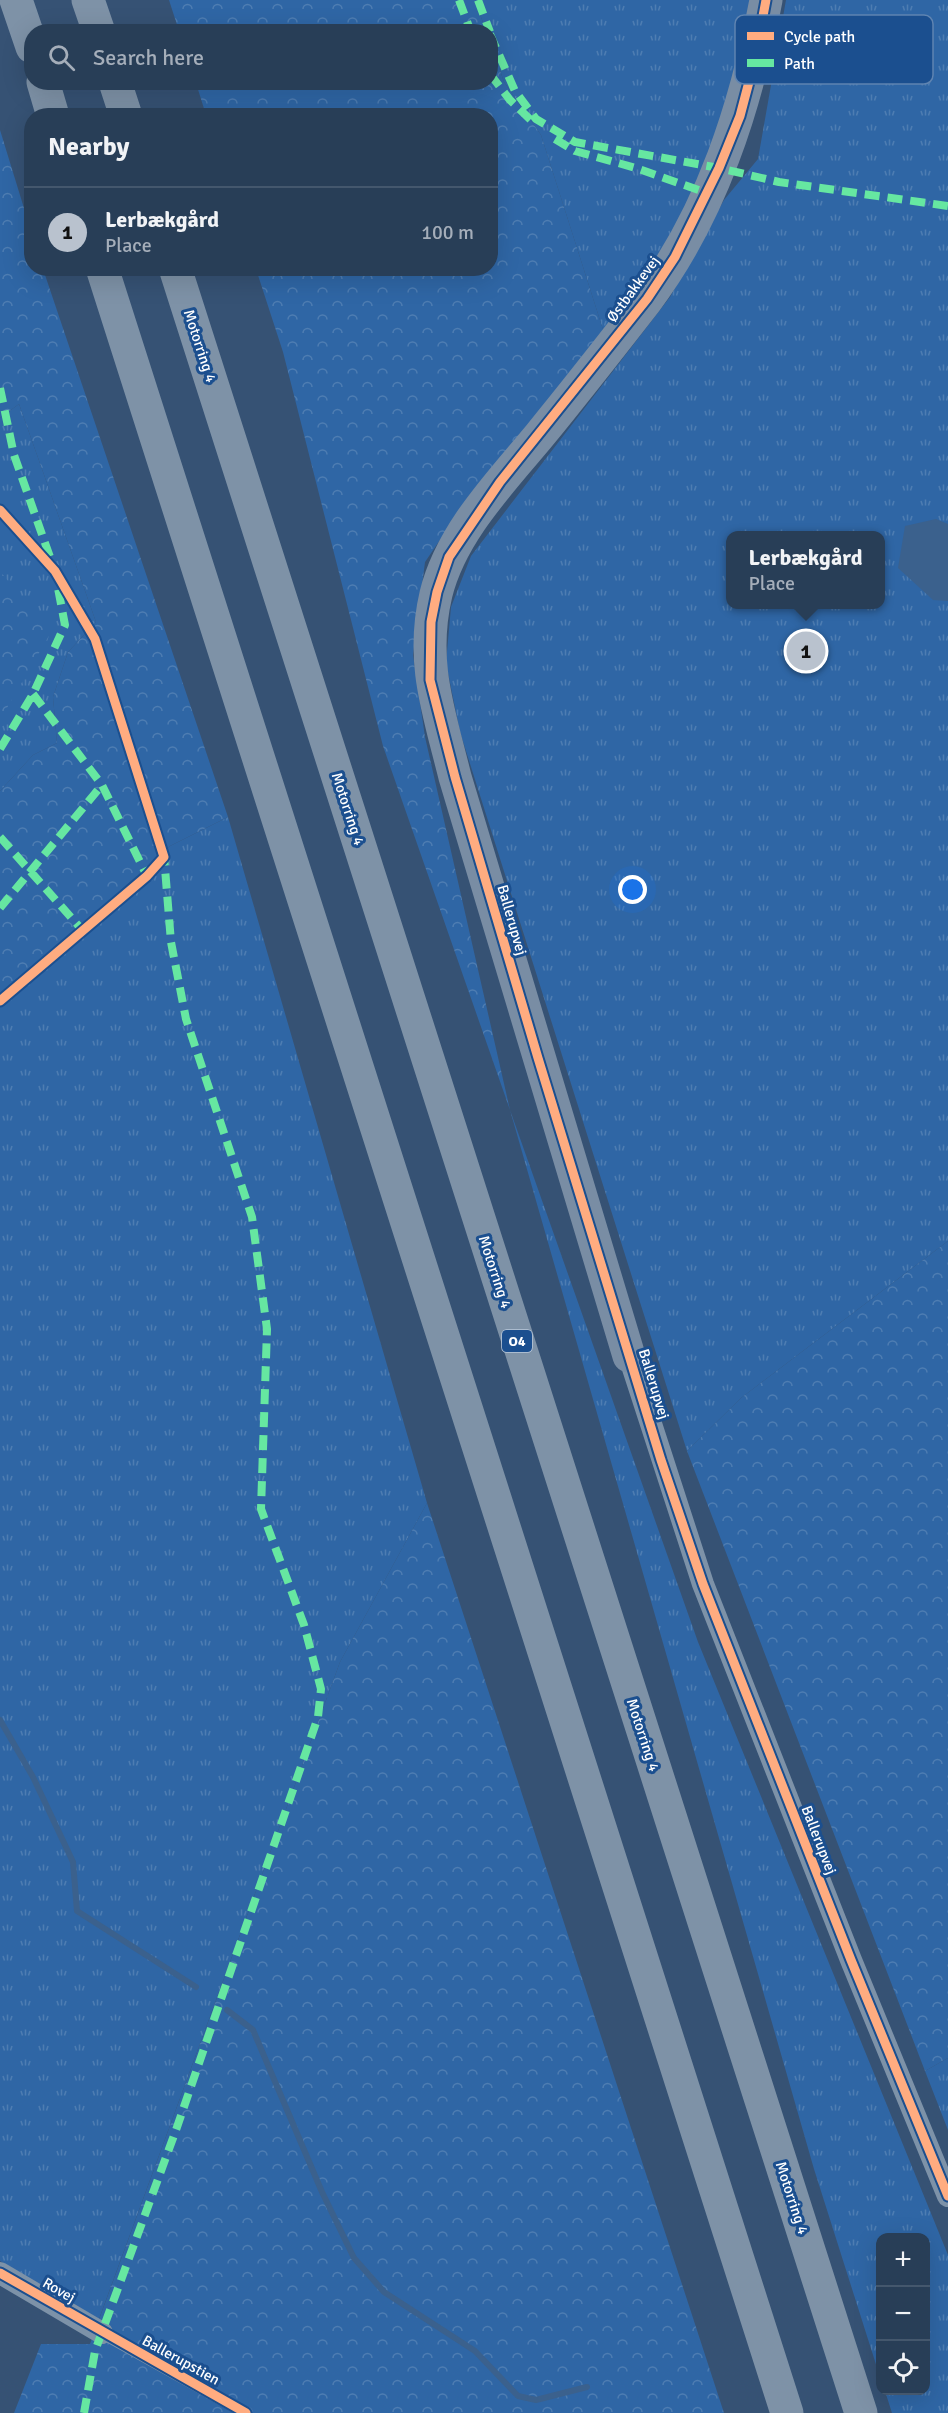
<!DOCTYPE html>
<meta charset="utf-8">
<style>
:root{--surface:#283e57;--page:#344961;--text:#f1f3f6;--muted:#a5aeba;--line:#44576d;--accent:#b9c2ce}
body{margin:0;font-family:Signika,sans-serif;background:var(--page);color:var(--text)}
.controls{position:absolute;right:18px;bottom:18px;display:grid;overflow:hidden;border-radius:12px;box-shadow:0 6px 24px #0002}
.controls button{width:54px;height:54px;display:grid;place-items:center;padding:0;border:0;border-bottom:2px solid var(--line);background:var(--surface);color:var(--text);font:30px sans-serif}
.you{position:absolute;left:633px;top:890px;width:21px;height:21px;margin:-15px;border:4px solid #fff;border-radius:50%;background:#1a73e8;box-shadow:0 0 0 9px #1a73e833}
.badge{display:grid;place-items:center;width:39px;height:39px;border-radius:50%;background:var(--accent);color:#111;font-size:20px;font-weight:700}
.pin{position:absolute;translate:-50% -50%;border:3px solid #fff;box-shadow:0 2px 6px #0006}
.popup{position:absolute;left:726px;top:531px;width:159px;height:78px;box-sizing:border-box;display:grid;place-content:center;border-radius:12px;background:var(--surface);filter:drop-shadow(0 2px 4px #0005);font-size:20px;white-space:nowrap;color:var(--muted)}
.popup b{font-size:22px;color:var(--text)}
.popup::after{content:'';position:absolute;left:50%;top:100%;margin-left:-12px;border:12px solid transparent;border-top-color:var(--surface)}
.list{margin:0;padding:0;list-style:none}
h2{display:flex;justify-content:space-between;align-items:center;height:78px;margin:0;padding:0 24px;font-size:26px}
h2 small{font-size:20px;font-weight:400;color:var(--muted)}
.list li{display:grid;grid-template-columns:39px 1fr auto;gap:18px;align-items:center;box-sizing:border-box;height:90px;padding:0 24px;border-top:2px solid var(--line)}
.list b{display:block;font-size:22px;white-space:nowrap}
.list p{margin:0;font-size:20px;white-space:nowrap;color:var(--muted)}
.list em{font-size:20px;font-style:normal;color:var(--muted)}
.icon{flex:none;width:33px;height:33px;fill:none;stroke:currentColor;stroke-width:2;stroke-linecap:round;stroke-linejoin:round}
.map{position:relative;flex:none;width:948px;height:2413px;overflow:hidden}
.search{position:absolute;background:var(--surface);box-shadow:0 6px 24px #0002;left:24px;top:24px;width:474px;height:66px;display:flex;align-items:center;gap:15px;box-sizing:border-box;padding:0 21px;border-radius:24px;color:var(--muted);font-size:22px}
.panel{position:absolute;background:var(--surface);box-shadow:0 6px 24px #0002;left:24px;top:108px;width:474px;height:168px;border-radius:24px}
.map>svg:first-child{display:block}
.grass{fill:url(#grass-tufts);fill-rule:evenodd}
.forest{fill:url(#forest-crowns)}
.water{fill:#3b618d}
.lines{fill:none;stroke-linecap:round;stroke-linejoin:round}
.stream{stroke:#3b618d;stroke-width:6}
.lane{stroke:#7d92a8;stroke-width:12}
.street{stroke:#7d92a8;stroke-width:22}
.secondary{stroke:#798da4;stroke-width:33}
.highway{stroke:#7e92a7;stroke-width:33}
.quiet{stroke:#66e7a1;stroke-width:8;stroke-dasharray:15 8;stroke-linecap:butt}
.cycleway-casing{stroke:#1b4f8f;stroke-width:13}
.cycleway{stroke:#ffac80;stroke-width:9}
.labels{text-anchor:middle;stroke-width:6;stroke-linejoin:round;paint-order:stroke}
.shield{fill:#1b4f8f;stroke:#bbcadd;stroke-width:1.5}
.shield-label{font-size:14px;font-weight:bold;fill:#fff}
.street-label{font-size:15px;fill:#fff;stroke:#1b4f8f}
.key{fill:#1b4f8f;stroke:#5f84b1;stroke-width:1.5}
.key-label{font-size:16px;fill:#fff}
</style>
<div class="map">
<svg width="948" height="2413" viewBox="0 0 948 2413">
<defs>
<pattern id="grass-tufts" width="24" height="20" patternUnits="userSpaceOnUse" patternTransform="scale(1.5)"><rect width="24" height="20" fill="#2f66a5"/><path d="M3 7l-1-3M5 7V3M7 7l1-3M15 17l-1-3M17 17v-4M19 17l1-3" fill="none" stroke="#4e7db2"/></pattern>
<pattern id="forest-crowns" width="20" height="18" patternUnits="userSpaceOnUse" patternTransform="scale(1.5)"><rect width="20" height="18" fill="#2f66a5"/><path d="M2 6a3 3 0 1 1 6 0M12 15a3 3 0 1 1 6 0" fill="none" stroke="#4e7db2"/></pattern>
</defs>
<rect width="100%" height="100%" fill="#365274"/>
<path class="grass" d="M475,0H752L744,68L666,254L606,339L541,135L504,82L491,44L490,32L486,31Z
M786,0H948V1241L741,1398L687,1451L460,732L446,663L451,607L471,556L670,297L724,200L758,159ZM731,536H881V604H731Z
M19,404L96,622L68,652L53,697L57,743L33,755L0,791V418Z
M228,817L427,1503L340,1662L99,2319L0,2261V999L170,846Z
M510,1110L698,1642L948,2255V2413H892L885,2391L926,2390V2238H880V2377L814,2169Z
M948,2058V2130L925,2071Z"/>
<path class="forest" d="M169,0H475L486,31H179Z
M491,44L504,82L541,135L606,339L459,512L425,562L413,655L425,737L510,1110L383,746L283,352L256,269L490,268V116L206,115L196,83L490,82Z
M0,130L31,231L32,268L43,269L228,817L170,846L0,999V791L33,755L57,743L53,697L68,652L96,622L19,404L0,418Z
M0,571L50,634L0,720Z
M948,1241V2058L925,2071L687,1451L741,1398Z
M427,1503L724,2413H14L41,2344H90L340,1662Z"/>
<path class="water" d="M936,519L948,524V601L933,600L898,568L905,526Z"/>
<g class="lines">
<path class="stream" d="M0,1720L33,1777L73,1862L77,1911L196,1987
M227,2010L253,2030L322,2192L354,2258L384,2292L475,2351L518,2396L536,2400L587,2387"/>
<path class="lane" d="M102,2333L246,2413"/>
<path class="street" d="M629,1356L703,1584L851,1960L948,2196
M0,2273L102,2333"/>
<path class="secondary" d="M629,1356L455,777C439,712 420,662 436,594C451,533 500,483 539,436C575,392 611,346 646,301C712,213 746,106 766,0"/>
<path class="highway" d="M16,0L32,47
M88,0L99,32
M43,82L53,116
M115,82L126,116
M102,268L787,2413
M175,268L861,2413"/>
<path class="quiet" d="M459,0L471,32
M478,0L490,32
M490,34L515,91L536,119L575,142L719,168L779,182L948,206
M490,74L510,100L536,125
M555,139L575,151L636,168L707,193
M0,388L14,455L51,560
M33,694L102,785L147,876
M0,749L33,694L65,625L57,583
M0,837L83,931
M0,908L102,785
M84,2413L95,2351L176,2130L318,1717L321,1689L304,1625L261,1509L267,1329L252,1217L186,1019L171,942L164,856"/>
<defs>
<path id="cycleway" d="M766,0L755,59L740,116L719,168L675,257L647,299L500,482L449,557L437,592L431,622L430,680L455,777L538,1058L661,1460L703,1584L851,1960L948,2196
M0,510L55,571L95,639L164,857L147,876L0,1001
M0,2273L246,2413"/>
</defs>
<use href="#cycleway" class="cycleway-casing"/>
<use href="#cycleway" class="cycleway"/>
</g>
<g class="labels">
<rect class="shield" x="502" y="1330" width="30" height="22" rx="4.5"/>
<g class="shield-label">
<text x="517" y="1346">O4</text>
</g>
<g class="street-label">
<text transform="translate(633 289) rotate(-54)" y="5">Østbakkevej</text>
<text transform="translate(200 346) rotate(72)" y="5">Motorring 4</text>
<text transform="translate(348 809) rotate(72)" y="5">Motorring 4</text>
<text transform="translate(512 920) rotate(74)" y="5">Ballerupvej</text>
<text transform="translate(495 1272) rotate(72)" y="5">Motorring 4</text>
<text transform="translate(654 1384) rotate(73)" y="5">Ballerupvej</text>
<text transform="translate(643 1735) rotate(72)" y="5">Motorring 4</text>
<text transform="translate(819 1840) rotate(69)" y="5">Ballerupvej</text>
<text transform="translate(792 2198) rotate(72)" y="5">Motorring 4</text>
<text transform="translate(59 2290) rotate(30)" y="5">Rovej</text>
<text transform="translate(181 2360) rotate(29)" y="5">Ballerupstien</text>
</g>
</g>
<rect x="735" y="15" width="198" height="69" rx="9" class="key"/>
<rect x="747" y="32" width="27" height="8" fill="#ffac80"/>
<rect x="747" y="59" width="27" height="8" fill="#66e7a1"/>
<g class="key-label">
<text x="784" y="42">Cycle path</text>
<text x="784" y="69">Path</text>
</g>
</svg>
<div class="controls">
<button>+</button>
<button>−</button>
<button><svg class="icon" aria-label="locate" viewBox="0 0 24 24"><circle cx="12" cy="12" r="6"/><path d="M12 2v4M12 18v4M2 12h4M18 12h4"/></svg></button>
</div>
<div class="you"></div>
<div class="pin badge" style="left:806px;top:651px">1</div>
<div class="popup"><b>Lerbækgård</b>Place</div>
<div class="search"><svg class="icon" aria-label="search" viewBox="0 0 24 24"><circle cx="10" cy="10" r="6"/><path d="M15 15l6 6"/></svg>Search here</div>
<section class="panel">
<h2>Nearby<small></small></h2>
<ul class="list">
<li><span class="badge">1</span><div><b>Lerbækgård</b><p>Place</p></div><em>100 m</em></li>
</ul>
</section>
</div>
